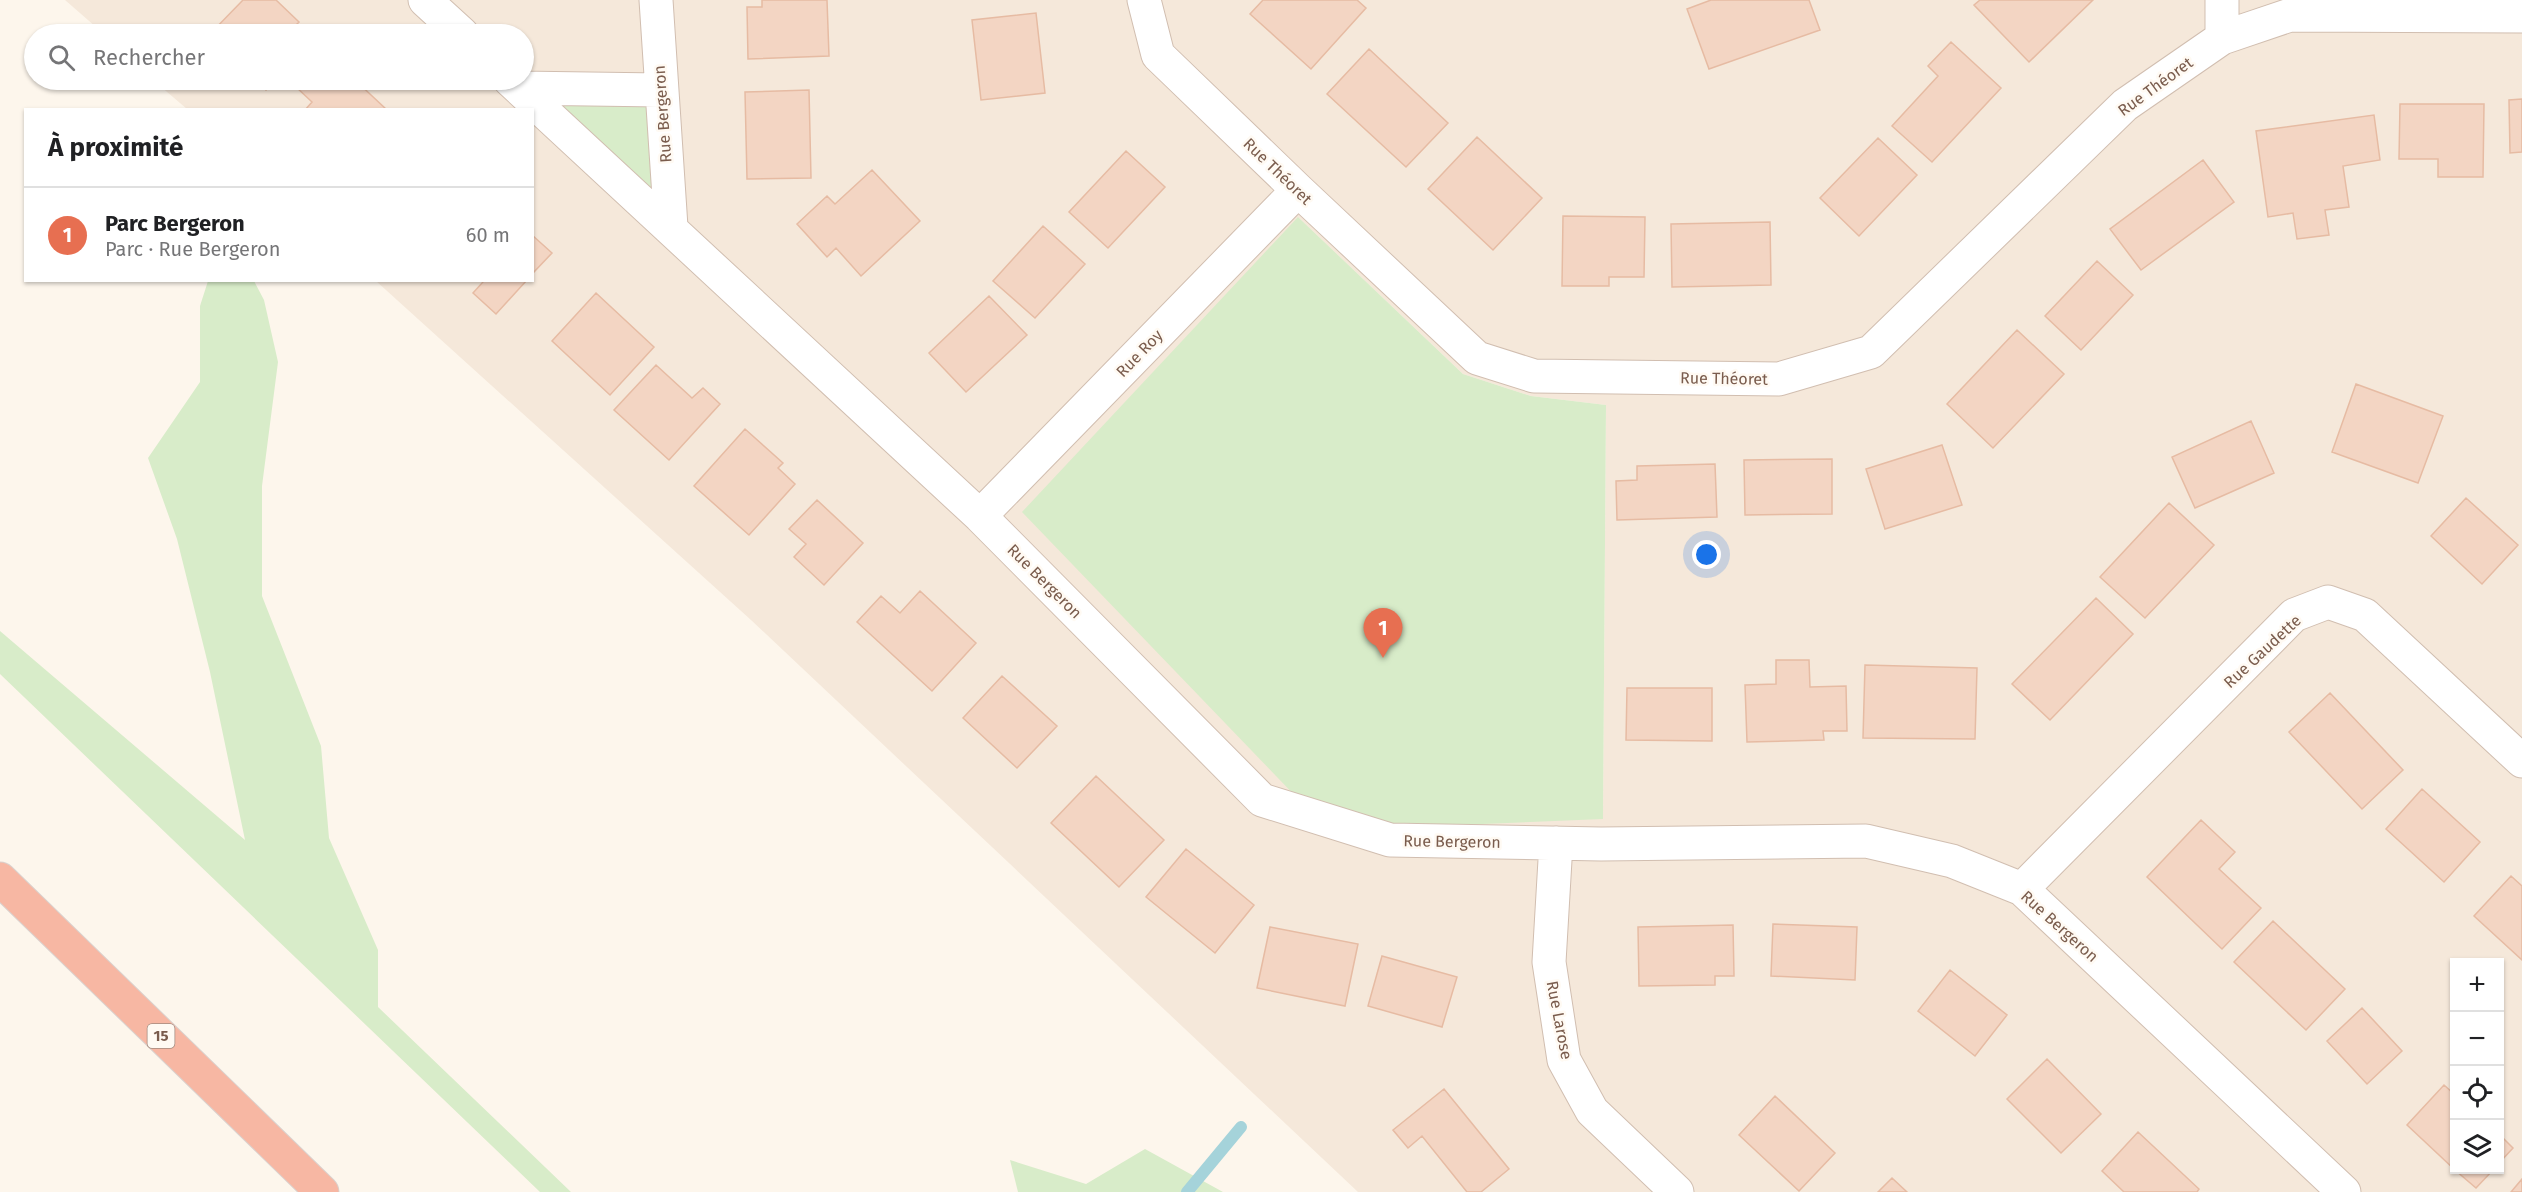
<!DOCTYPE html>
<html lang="fr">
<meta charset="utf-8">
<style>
:root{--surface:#fff;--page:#f6f6f6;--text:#202124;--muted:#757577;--line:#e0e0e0;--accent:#e76f51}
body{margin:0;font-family:"Fira Sans",sans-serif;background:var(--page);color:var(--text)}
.controls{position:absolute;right:18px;bottom:18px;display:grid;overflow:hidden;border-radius:0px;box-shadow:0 2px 4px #0004}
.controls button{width:54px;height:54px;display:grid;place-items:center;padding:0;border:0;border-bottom:2px solid var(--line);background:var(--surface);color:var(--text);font:30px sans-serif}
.you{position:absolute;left:1707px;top:555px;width:21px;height:21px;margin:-15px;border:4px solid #fff;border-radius:50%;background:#1a73e8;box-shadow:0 0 0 9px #1a73e833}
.badge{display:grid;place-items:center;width:39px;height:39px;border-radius:50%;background:var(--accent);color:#fff;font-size:20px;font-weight:700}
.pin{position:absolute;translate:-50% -50px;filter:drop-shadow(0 2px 3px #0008)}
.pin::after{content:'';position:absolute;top:32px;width:21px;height:18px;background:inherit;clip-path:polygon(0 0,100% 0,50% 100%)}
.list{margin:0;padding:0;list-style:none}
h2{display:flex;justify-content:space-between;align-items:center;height:78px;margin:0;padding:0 24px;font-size:26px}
h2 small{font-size:20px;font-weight:400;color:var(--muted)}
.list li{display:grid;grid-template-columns:39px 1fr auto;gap:18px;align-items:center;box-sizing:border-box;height:96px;padding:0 24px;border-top:2px solid var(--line)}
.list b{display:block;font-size:22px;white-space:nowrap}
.list p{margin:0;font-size:20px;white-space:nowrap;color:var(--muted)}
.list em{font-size:20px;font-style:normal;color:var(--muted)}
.icon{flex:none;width:33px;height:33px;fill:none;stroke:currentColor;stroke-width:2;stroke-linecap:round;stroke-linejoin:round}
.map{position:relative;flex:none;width:2522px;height:1192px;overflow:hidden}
.search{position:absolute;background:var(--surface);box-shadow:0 2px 4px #0004;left:24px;top:24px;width:510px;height:66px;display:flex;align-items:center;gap:15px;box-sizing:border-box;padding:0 21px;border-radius:33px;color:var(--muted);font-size:22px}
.panel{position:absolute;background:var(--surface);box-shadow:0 2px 4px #0004;left:24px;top:108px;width:510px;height:174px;border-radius:0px}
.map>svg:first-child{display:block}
.residential{fill:#f5e8da;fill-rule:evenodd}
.green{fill:#d8ecc9}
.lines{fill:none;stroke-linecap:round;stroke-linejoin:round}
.stream{stroke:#a5d3da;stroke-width:12}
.building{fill:#f3d5c3;stroke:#e6bba3;stroke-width:1.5}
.street-casing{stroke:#d1beb0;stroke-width:35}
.highway-casing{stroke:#dad1cd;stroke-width:35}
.street{stroke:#fff;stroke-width:33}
.highway{stroke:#f7b7a3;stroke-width:33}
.labels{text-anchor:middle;stroke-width:5;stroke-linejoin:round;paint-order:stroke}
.shield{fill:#fffaf3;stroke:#a28b7f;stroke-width:1.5}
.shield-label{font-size:15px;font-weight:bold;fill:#7a5c4d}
.street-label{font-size:16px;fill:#7a5c4d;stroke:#fffaf3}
</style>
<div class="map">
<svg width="2522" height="1192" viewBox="0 0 2522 1192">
<rect width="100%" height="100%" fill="#fdf6ec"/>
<path class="residential" d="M65,0H2522V1192H1358L751,620L376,281L532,280V110L187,109L153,80H524V34H104ZM1298,217L1463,374L1531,396L1606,405L1603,819ZM2454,962H2500V1170H2454Z"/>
<path class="green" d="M550,100L649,102L659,201Z
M1298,217L1463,374L1531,396L1606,405L1603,819L1408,827L1303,804L1022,512Z
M208,281H254L264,300L278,362L262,486V596L321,746L329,838L378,950V1007L571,1192H540L0,674V631L245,840L210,672L177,539L148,458L200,382V306Z
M1145,1149L1223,1192H1018L1010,1160L1086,1184Z"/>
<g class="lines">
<path class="stream" d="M1187,1192L1241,1127"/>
</g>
<path class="building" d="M243,0H276L299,22L287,34H210Z
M762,0H827L829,56L748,59L747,7H762Z
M1263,0H1357L1366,8L1311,69L1250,14Z
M1711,0H1809L1820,30L1709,69L1687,9Z
M1980,0H2093L2029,62L1974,5Z
M1036,13L1045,93L981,100L972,20Z
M1951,42L2001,88L1932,162L1892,126L1938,76L1928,66Z
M1369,49L1448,123L1406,167L1327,94Z
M255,80H277L266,90Z
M301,80H355L387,110H305L312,102L295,86Z
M809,90L811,178L747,179L745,92Z
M2522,99V152L2510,153L2509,100Z
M2400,104H2484L2483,177H2438V159H2399Z
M2374,115L2380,160L2343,166L2349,207L2325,210L2329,235L2297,239L2293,213L2268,217L2256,131Z
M1477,137L1542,198L1493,250L1428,189Z
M1878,138L1917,175L1859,236L1820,198Z
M1126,151L1165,187L1108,248L1069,212Z
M2203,160L2234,202L2141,270L2110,229Z
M872,170L920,221L861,276L836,248L827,257L797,224L827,196L835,204Z
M1563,216L1645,217L1644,277H1609V286H1562Z
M1770,222L1771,285L1672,287L1671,224Z
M1043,226L1085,264L1035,318L993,281Z
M532,235L552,253L532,274Z
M2097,261L2133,295L2081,350L2045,316Z
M482,280H527L496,314L473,293L483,282Z
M596,293L654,347L610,395L552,341Z
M989,296L1027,335L966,392L929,353Z
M2017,330L2064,374L1993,448L1947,404Z
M656,365L692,398L703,388L720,404L669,460L614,410Z
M2356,384L2443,416L2418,483L2332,452Z
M2251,421L2274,473L2195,508L2172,457Z
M745,429L783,463L778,468L795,484L749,535L694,486Z
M1942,445L1962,505L1885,529L1866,469Z
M1832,459V514L1745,515L1744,460Z
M1715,464L1717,517L1617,520L1616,481L1637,480V466Z
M2466,498L2518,545L2482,584L2431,536Z
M817,500L863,543L824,585L794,557L806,544L789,529Z
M2169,503L2214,545L2145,618L2100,577Z
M920,591L976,643L932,691L857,622L881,596L900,613Z
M2096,598L2133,634L2050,720L2012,684Z
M1776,660H1809L1810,687L1846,686L1847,731H1823L1824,740L1747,742L1745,685L1776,684Z
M1865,665L1977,668L1975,739L1863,738Z
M1002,676L1057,726L1017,768L963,718Z
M1627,688H1712V741L1626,740Z
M2330,693L2403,770L2362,809L2289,732Z
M1096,776L1164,840L1119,887L1051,823Z
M2422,789L2480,842L2444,882L2386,829Z
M2201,820L2235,852L2219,869L2261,908L2222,949L2147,877Z
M1186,849L1254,905L1215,953L1146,897Z
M2511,876L2522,886V960L2474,916Z
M2273,921L2345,989L2306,1030L2234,962Z
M1773,924L1857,927L1855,980L1771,976Z
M1733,925L1734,976H1715V985L1639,986L1638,927Z
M1270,927L1358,944L1345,1006L1257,988Z
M1382,956L1457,977L1442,1027L1368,1006Z
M1950,970L2007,1015L1975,1056L1918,1011Z
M2362,1008L2402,1051L2367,1084L2327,1041Z
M2047,1059L2101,1114L2061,1153L2007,1099Z
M2444,1085L2454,1094V1169L2407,1125Z
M1444,1089L1509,1169L1481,1192H1467L1422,1136L1408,1148L1393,1130Z
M1775,1096L1835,1153L1799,1191L1739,1135Z
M2138,1132L2199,1189L2197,1192H2124L2102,1171Z
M2500,1135L2513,1148L2500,1162Z
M2455,1170H2493L2476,1188Z
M1892,1178L1907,1192H1878Z
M2522,1179V1192H2511Z"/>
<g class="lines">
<defs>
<path id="street" d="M425,0L462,34
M656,0L671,227
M1144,0L1158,55L1298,190L1477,358L1534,376L1779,379L1871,352L2125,105L2222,38L2290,15L2522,16
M2222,0V38
M510,80L980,516L1262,800L1390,840L1601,844L1866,841L1952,861L2022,889L2344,1192
M519,88L660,90
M980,516L1298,190
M1556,843L1549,962L1564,1060L1592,1111L1677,1192
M2022,889L2294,615L2328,602L2365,615L2522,761"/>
<path id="highway" d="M0,879L322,1192"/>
</defs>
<use href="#street" class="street-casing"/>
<use href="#highway" class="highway-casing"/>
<use href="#street" class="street"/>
<use href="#highway" class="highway"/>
</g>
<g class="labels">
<rect class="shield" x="147.5" y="1024" width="27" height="24" rx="4.5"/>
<g class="shield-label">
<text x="161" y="1041">15</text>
</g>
<g class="street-label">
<text transform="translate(2155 86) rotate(-36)" y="6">Rue Théoret</text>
<text transform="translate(662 114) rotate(-94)" y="6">Rue Bergeron</text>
<text transform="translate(1278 171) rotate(44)" y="6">Rue Théoret</text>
<text transform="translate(1139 353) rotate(-46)" y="6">Rue Roy</text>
<text transform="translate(1724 378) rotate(1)" y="6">Rue Théoret</text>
<text transform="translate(1045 581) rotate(45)" y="6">Rue Bergeron</text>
<text transform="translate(2262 651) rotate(-43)" y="6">Rue Gaudette</text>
<text transform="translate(1452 841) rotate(1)" y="6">Rue Bergeron</text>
<text transform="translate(2060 926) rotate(42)" y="6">Rue Bergeron</text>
<text transform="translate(1560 1020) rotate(79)" y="6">Rue Larose</text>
</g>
</g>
</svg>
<div class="controls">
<button>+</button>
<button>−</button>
<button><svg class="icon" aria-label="locate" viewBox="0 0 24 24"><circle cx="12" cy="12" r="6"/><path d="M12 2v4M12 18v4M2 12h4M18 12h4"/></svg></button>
<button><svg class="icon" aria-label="layers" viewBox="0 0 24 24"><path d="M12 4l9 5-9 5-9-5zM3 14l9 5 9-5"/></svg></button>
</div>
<div class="you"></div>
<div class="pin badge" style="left:1383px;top:658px">1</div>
<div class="search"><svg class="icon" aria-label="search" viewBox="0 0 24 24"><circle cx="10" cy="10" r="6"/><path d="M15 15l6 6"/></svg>Rechercher</div>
<section class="panel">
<h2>À proximité<small></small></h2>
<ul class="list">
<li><span class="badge">1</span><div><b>Parc Bergeron</b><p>Parc · Rue Bergeron</p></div><em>60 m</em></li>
</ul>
</section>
</div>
